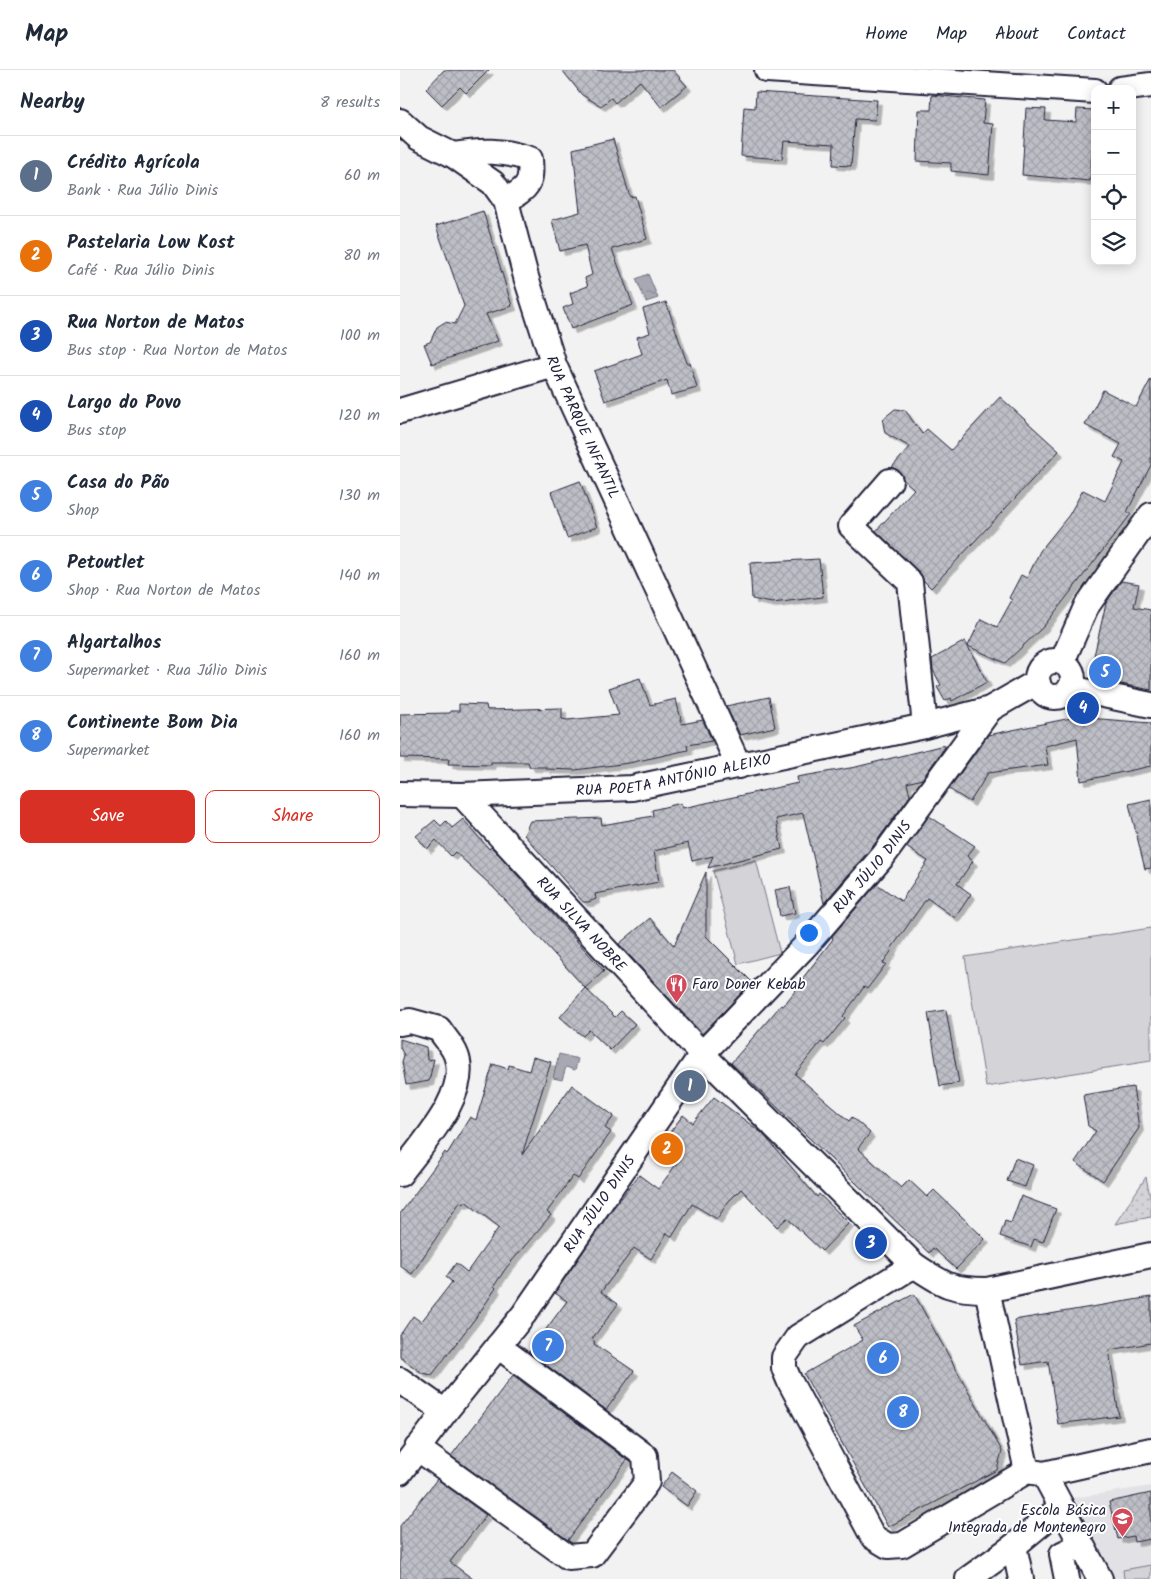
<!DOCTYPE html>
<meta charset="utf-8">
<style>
:root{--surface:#fff;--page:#f6f6f7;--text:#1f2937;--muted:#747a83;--line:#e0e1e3;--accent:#d93025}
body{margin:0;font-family:Kalam,sans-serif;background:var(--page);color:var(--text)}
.controls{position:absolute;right:15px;top:15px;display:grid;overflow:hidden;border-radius:10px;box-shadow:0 2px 12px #0003}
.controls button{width:45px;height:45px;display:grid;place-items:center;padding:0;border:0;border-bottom:1px solid var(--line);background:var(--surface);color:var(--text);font:25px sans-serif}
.you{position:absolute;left:408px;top:862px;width:18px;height:18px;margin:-12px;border:4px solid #fff;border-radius:50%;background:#1a73e8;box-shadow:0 0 0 8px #1a73e833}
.badge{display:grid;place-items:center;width:32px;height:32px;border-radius:50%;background:var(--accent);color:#fff;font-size:16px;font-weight:700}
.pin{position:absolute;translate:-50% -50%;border:2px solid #fff;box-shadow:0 1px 5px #0006}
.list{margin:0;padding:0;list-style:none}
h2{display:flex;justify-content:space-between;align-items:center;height:65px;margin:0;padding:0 20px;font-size:21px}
h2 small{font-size:16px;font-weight:400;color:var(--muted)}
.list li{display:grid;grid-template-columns:32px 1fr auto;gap:15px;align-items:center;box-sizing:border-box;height:80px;padding:0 20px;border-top:1px solid var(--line)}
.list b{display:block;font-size:19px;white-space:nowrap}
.list p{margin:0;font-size:16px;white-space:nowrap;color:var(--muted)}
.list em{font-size:16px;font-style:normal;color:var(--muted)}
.actions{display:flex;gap:10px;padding:15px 20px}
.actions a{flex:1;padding:11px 0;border:1px solid var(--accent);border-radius:10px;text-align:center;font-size:18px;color:var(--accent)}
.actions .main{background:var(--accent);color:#fff}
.icon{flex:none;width:28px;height:28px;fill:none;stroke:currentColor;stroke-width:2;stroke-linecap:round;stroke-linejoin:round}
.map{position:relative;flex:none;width:751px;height:1509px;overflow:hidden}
header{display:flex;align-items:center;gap:30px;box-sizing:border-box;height:70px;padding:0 25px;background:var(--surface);border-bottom:1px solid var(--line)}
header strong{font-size:24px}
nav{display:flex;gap:28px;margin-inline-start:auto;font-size:18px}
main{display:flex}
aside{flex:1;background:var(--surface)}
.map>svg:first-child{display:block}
.built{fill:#e2e2e6}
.grass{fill:url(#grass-dots);stroke:#7a7a8a}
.pitch{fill:#d3d3d8;stroke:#7a7a8a}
.water{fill:url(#water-ripples);stroke:#727282}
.building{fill:url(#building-cross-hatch);stroke:#22223b;filter:url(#shadow)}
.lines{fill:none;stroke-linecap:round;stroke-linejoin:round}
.minor-casing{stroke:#22223b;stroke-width:28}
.minor{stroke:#fff;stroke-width:24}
.labels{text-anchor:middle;stroke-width:4;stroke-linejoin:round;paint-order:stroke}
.street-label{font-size:15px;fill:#22223b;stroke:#fff}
.poi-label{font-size:15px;fill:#22223b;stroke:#fff;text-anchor:start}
</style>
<header>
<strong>Map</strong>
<nav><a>Home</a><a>Map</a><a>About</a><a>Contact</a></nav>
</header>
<main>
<aside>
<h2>Nearby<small>8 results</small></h2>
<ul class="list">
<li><span class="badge" style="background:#5c6f8a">1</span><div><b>Crédito Agrícola</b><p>Bank · Rua Júlio Dinis</p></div><em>60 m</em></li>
<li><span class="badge" style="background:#e8710a">2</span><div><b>Pastelaria Low Kost</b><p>Café · Rua Júlio Dinis</p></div><em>80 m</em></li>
<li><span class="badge" style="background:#1a4fb4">3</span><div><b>Rua Norton de Matos</b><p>Bus stop · Rua Norton de Matos</p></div><em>100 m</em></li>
<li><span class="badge" style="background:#1a4fb4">4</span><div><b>Largo do Povo</b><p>Bus stop</p></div><em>120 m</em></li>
<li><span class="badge" style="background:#3f7fe0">5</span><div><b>Casa do Pão</b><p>Shop</p></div><em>130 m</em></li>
<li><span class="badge" style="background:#3f7fe0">6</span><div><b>Petoutlet</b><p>Shop · Rua Norton de Matos</p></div><em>140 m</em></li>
<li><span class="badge" style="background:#3f7fe0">7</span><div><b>Algartalhos</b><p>Supermarket · Rua Júlio Dinis</p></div><em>160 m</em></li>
<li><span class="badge" style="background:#3f7fe0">8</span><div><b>Continente Bom Dia</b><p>Supermarket</p></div><em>160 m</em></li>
</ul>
<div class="actions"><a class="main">Save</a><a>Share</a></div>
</aside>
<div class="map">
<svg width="751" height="1509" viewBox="0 0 751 1509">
<defs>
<pattern id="grass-dots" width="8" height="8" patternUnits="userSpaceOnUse" patternTransform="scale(1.25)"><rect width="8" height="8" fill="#d3d3d8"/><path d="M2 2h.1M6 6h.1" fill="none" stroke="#b5b5ba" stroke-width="1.8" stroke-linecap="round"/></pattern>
<pattern id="water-ripples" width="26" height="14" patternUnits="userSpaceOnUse" patternTransform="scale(1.25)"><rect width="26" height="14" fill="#a8a8b2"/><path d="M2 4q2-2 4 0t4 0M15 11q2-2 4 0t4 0" fill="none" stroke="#888892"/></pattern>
<pattern id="building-cross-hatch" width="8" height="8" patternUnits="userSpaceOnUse" patternTransform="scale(1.25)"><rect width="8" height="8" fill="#bebec6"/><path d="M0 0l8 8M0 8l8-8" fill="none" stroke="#a3a3ab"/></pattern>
<filter id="shadow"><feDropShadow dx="4.5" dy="4.5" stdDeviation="0" flood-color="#0004"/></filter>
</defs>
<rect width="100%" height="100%" fill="#f2f2f3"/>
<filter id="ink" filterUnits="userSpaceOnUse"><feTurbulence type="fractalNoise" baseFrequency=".02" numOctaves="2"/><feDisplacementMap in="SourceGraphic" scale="10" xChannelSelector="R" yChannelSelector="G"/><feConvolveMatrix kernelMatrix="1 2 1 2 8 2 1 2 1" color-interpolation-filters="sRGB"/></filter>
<g filter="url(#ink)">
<path class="built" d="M751,1416V1509H711L673,1428Z"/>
<path class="grass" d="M746,1107L751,1131V1147L715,1154Z"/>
<path class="pitch" d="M356,790L380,883L338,894L313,801Z
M751,858V991L586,1017L565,887Z
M751,1495V1509H724L723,1500Z"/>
<path class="water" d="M248,204L258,228L246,232L236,209Z
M159,984L178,989L175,1000L166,997L162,1010L153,1008Z"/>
<path class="building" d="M44,0H89L66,23L60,17L42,35L26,19Z
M162,0H273L287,16L261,37L240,11L215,33L211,28L201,36L182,25Z
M356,22L477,30L475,50L455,49L451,96L433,95L434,74L384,71L382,89L341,86L344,37L355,38Z
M532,25L585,30L583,53L593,54L589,105L551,101V93L517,91L519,40H531Z
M626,38L646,39L645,50L676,52L677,39L695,40V84H692L690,111L622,105Z
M213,69L230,127L235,126L247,169L212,179L233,235L171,259L163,238L173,234L170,223L188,216L185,208L192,205L185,175L160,181L152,150L180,142L173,79Z
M83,141L112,236L86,244L98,271L32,294L24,274L30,272L37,257L45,252L55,254L64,236L36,156Z
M266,232L287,293H290L297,318L271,325L267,310L205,331L194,301L242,284L237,267L250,263L243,239Z
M751,309V395L727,442L731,444L644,556L605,593L568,576L581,549L597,557L612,530L609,528L621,505L627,508L640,481L669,445L683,420L705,431L724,392L714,387L721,374L685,355L703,320L736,337Z
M600,327L659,381L531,518L524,511L519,502L476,461L514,419L503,409L499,401L492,397L510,377L485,363L483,353L484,348L495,339L505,340L522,364L527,359L551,380Z
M180,411L197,457L167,468L151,422Z
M419,489L423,527L372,533L352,529L350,493Z
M721,511L739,514L734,537L751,540V620L706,611L691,599L706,533Z
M565,571L587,612L552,631L551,628L545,631L537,617L541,615L533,600L532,589Z
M240,608L250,635L276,629L282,654L303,650L312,671L287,675L288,680L229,693L175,700L146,699V697H130L128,692H91V695L48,694L49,689L0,688V644L50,643V641H59V634L86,635L87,640L162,638V649L167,650L219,645L209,618Z
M369,627L375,657L340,665L326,636Z
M676,647L751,653V696L681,711L677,668L645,676L648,695L588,703L570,732L549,719L588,665Z
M544,675L545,677L522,709L507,713L510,726L473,776L424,833L403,743L376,749L382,779L308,798L313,786L292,791L288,773L254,781L259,812L195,824L196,829L188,832H183L124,765L130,751L201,748L202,755L253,746L252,740L281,733L283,738L398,713L397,707L456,697Z
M751,729V798L745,799L729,734Z
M529,746L575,776L567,786L573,791L557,814L571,824L555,848L527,828L491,879L492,880L483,893L486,894L467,919L464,917L443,946L445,948L424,974L421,972L395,1004L449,1051L452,1047L470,1063L458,1078L501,1118L509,1110L527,1127L534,1120L585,1169L556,1199L533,1178L529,1183L331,993L381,935L383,936L404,910L402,909L433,869L432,866L477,814L501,831L528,791L506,777Z
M63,749L89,779L91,777L100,786L204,901L185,918L94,818L55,782L51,786L36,770L27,779L16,766L35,750L41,756L46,751L52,758Z
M306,802V866L352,912L302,964L219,874L250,848L274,876Z
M390,817L395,843L380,846L375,820Z
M185,918L215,947L221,941L235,954L210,980L189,960L183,966L160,947Z
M546,940L559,1013L540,1016L528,943Z
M0,969L26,977L27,990L34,989L29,1011L6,1015L2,992L4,985L0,978Z
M133,987L151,992L122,1085L172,1015L214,1046L205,1058L211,1062L178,1109L173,1106L147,1142L151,1145L106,1198L94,1216L96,1218L80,1242L32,1305L22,1303L0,1287V1265L13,1246L21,1252L52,1212L46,1207L56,1193L67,1202L99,1157L65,1131L64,1134L60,1132L12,1204L0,1196V1144L45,1082L47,1084L70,1047L76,1050L93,994L108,999L109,995L129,1001Z
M733,1017L739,1058L703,1111L675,1092L696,1061L688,1056L683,1025Z
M314,1027L362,1063L417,1127L419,1124L449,1153L422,1181L387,1148L377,1157L341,1119L328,1132L317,1149L292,1134L272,1167L267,1163L251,1189L234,1178L201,1222L218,1234L192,1269L195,1272L194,1274L234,1301L206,1340L129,1282L167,1231L155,1223L211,1141L239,1105L258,1119L280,1089L261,1074L283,1045L293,1053Z
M615,1088L633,1095L625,1117L607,1111Z
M621,1126L656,1139L643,1172L634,1169L631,1177L600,1166L605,1151L611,1153Z
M514,1224L602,1381L597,1400L488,1457L404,1304L463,1270L454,1256Z
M751,1227V1273L709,1280L719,1346L658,1354L648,1291L622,1295L614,1250Z
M113,1305L227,1390L168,1470L51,1386Z
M272,1402L297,1421L287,1436L261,1417Z
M37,1409L86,1445L50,1492L73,1509H0V1456Z
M751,1423V1469L734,1472L733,1466L718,1469L709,1432Z"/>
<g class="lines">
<defs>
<g id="minor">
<path d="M367,0L695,21"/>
<path d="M720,19L751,15"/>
<path id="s1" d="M0,51L19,68L53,85L93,113L106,131L126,207L154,295L339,696"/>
<path d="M53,85C83,80 101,80 130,89C132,115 128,117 106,131"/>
<path d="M0,341L154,295"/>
<path d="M490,411L451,456L510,512L525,656"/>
<circle cx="655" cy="609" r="18"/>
<path d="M662,592L686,537L751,445"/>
<path d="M670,618L751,635"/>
<path id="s2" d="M0,724L62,725L232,718L525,656L590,639L630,616L638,613"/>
<path id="s3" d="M62,725L302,984L514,1195C544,1215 550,1220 587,1220L751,1185"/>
<path d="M0,953L10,951L39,959C44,967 53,976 56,985C71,1023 21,1075 0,1104"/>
<path d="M514,1195L398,1267L384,1287V1298L389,1310L473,1467L488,1476L502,1475L627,1401"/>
<path d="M587,1220L627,1401L644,1404L700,1509"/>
<path d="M0,1310L45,1342"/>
<path d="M17,1378L168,1487L192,1485L247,1412L245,1386L98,1276"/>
<path id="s4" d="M0,1402L45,1342L124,1244L302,984L408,873L484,785L590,639"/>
<path d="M644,1404L751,1380"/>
<path d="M614,1476L621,1509"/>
<path d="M568,1509L614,1476L661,1437"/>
<path d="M667,1509L662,1484L681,1475"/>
</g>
</defs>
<use href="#minor" class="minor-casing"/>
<use href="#minor" class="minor"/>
</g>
</g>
<defs>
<symbol id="restaurant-pin" viewBox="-11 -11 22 30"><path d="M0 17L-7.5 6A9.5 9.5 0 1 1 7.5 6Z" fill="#d1495b" stroke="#fff"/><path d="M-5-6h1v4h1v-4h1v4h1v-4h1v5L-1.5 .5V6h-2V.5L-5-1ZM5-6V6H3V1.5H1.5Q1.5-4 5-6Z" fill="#fff"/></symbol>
<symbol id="school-pin" viewBox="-11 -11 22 30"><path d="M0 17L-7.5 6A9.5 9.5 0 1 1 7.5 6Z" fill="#d1495b" stroke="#fff"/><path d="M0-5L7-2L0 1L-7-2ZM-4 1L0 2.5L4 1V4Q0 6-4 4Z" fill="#fff"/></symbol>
</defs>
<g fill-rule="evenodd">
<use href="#restaurant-pin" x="264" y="902" width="25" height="34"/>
<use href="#school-pin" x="710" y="1436" width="25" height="34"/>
</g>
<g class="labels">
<g class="street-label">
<text dy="5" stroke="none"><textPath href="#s1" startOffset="374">RUA PARQUE INFANTIL</textPath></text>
<text dy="5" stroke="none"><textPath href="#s2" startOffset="275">RUA POETA ANTÓNIO ALEIXO</textPath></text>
<text dy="5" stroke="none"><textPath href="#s4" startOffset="769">RUA JÚLIO DINIS</textPath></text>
<text dy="5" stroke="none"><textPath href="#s3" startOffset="176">RUA SILVA NOBRE</textPath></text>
<text dy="5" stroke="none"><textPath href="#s4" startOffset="334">RUA JÚLIO DINIS</textPath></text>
</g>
<g class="poi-label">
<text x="292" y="919">Faro Doner Kebab</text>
<text x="706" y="1445" text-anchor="end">Escola Básica<tspan x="706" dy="17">Integrada de Montenegro</tspan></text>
</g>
</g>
</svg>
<div class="controls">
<button>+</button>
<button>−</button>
<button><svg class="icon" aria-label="locate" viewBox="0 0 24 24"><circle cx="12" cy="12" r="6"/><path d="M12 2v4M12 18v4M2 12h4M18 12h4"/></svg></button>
<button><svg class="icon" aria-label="layers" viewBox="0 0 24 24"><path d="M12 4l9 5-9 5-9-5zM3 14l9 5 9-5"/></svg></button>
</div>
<div class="you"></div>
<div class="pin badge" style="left:290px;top:1016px;background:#5c6f8a">1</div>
<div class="pin badge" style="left:267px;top:1079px;background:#e8710a">2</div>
<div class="pin badge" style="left:471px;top:1173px;background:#1a4fb4">3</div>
<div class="pin badge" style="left:683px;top:638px;background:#1a4fb4">4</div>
<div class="pin badge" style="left:705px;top:602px;background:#3f7fe0">5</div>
<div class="pin badge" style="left:483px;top:1288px;background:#3f7fe0">6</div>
<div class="pin badge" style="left:148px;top:1276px;background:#3f7fe0">7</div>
<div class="pin badge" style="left:503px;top:1342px;background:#3f7fe0">8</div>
</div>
</main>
